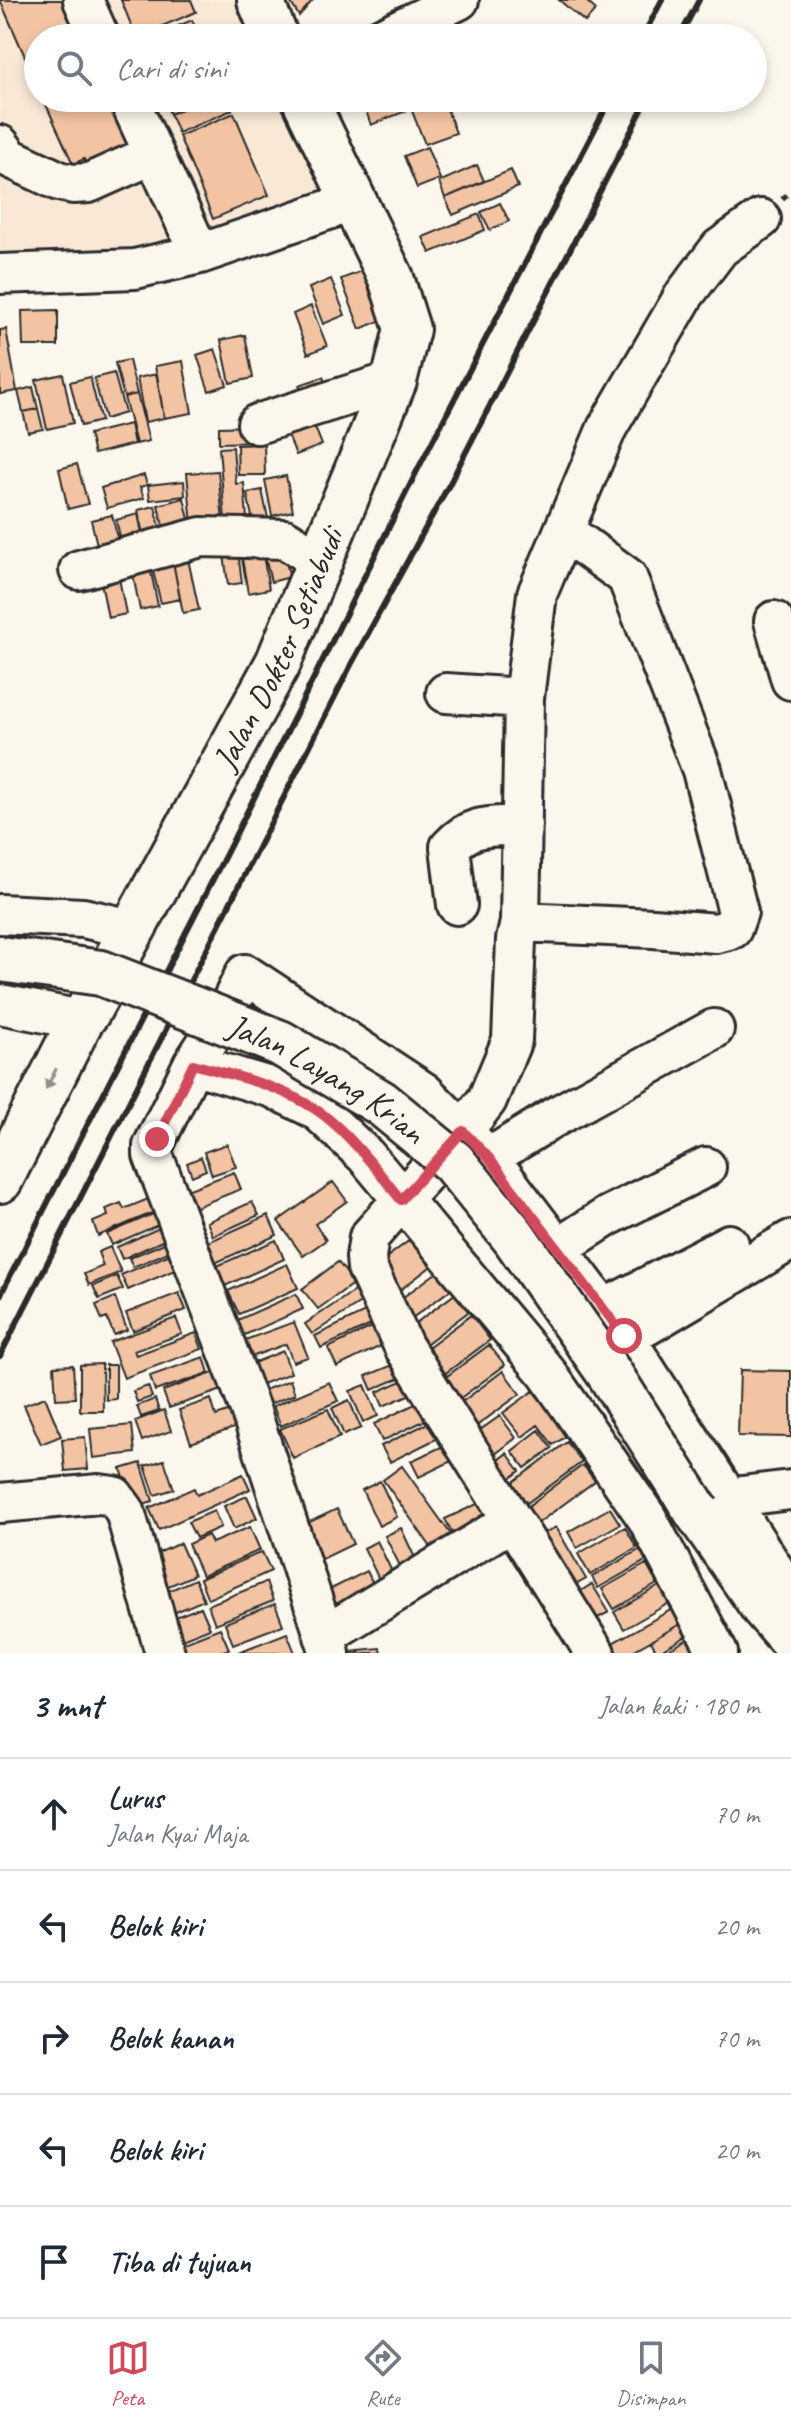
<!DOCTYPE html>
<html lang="id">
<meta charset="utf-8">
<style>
:root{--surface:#fff;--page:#f2f2f3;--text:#1f2937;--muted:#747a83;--line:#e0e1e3;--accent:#d1495b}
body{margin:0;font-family:Caveat,sans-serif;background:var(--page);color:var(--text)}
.stop{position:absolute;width:24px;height:24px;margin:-18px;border:6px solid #d1495b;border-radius:50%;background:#fff}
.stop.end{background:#d1495b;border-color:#fff;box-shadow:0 2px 8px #0008}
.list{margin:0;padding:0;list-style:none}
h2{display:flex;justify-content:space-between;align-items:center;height:104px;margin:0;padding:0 32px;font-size:34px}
h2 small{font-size:26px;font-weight:400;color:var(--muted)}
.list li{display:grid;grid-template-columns:52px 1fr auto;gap:24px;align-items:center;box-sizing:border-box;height:112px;padding:0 32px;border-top:2px solid var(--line)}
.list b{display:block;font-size:30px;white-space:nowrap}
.list p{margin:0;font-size:26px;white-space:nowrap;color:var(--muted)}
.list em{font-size:26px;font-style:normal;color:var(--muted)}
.icon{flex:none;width:44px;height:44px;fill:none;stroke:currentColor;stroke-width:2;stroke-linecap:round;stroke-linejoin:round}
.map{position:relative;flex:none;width:791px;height:1653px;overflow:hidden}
.search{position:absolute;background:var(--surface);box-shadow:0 4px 12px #0003;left:24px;right:24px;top:24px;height:88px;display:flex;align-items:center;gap:20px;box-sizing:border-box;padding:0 28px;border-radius:44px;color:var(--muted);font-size:30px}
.sheet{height:664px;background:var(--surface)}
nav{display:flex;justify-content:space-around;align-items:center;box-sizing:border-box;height:112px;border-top:2px solid var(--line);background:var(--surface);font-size:22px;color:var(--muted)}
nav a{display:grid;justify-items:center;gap:4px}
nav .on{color:var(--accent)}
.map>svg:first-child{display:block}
.built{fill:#f9e8d6}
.building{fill:#f3c4a3;stroke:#2b2b2b;stroke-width:2}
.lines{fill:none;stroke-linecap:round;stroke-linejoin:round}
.minor-casing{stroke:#2b2b2b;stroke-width:44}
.major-casing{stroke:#2b2b2b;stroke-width:50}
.path{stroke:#2b2b2b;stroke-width:5;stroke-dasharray:6 6;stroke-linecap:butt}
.minor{stroke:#fbf7ec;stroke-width:38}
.major{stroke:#fbf7ec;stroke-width:44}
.rail{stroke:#2b2b2b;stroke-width:6}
.major-bridge-casing{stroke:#2b2b2b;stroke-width:50;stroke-linecap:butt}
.major-bridge{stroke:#fbf7ec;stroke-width:44}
.oneway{fill:#93918c}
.route{stroke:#d1495b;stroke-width:10}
.labels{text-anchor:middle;stroke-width:8;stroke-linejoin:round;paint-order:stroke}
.street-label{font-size:34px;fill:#2b2b2b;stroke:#fbf7ec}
</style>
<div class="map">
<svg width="791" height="1653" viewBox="0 0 791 1653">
<rect width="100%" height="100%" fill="#fbf7ec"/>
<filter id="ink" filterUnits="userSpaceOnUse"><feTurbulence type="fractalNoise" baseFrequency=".0125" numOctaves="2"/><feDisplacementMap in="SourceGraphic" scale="16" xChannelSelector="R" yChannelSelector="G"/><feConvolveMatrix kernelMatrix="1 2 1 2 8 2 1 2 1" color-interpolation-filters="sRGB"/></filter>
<g filter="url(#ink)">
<path class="built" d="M0,0H235L253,38H38V98H280L332,210L189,258L0,262Z"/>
<path class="building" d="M0,0H63L80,38H38V86Z
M121,0H191L196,12L136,37Z
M289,0H313L299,16Z
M559,0H585L596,10L585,22Z
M192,20L200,38H150Z
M43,98H107L133,158L92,176L84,159L73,164Z
M163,98H208L170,114Z
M208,98H226L232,110L178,133L170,114Z
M361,98H383L364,105Z
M383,98H401L406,111L371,125L364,105Z
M443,99L456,133L425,144L412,111Z
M234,113L269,195L213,219L179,136Z
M427,147L440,179L417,188L404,156Z
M477,165L484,181L445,198L439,182Z
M511,170L518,187L453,215L445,198Z
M500,203L509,221L490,230L481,212Z
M479,214L485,230L430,253L423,237Z
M362,271L376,308L388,304L392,316L360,329L341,279Z
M331,279L345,315L323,324L309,288Z
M311,306L327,346L308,354L293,314Z
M58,310V346H23L22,311Z
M6,329L17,391L0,394V330Z
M245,335L253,378L230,383L221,340Z
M215,349L227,385L209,391L197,355Z
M129,360L137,394L124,397L115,363Z
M183,361L192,413L164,418L155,366Z
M114,373L125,413L105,419L94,378Z
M63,374L73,423L47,429L36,380Z
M157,374L164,418L145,422L137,378Z
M90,377L101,421L81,426L70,382Z
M323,377L331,398L307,407L299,385Z
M33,387L38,409L23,412L18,391Z
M137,394L149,441L136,444L124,397Z
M38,409L43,429L28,432L23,412Z
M130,424L134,444L94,454L89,434Z
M314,425L322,445L296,455L288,435Z
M258,426L259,442L219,443V427Z
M264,444L265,475H238L237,445Z
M233,447L236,484L244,483L248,530L226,532L219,448Z
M77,464L88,504L68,509L59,469Z
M218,471L223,521L192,525L187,473Z
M144,475L147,485L140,487L144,498L107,508L101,488Z
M286,476L293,511L272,516L265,480Z
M184,481L185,496L150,500L148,485Z
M262,490L270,528L255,531L247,493Z
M184,498L193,536L167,542L158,505Z
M155,506L162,536L144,540L138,510Z
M138,514L145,547L124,553L116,520Z
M112,515L120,548L99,553L91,520Z
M281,544L290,577L271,582L263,549Z
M262,549L269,589L248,593L241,553Z
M238,552L242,583L228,585L224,554Z
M188,559L199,610L183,613L173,562Z
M173,562L180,599L161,603L152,567Z
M151,572L158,606L140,610L133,575Z
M119,578L126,614L108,618L101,582Z
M227,1144L236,1167L212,1175L204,1152Z
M201,1157L206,1170L192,1176L187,1163Z
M234,1172L241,1189L191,1209L184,1191Z
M333,1182L347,1201L315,1224L326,1240L303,1256L278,1221Z
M153,1197L159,1210L98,1236L93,1222L108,1216L106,1209L121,1203L124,1209Z
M252,1202L259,1215L213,1236L207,1222Z
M160,1211L165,1222L112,1245L107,1234Z
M268,1215L277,1235L215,1263L206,1243Z
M166,1225L171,1237L122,1259L117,1247Z
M414,1237L434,1264L396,1293L375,1266Z
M276,1240L284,1259L225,1286L217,1266Z
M169,1241L173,1250L133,1267L129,1258Z
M110,1247L121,1272L89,1285L84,1274L103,1266L98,1252Z
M184,1248L191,1263L128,1290L121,1275Z
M338,1262L354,1283L318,1309L302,1289Z
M287,1264L298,1288L239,1314L228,1291Z
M440,1270L454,1287L404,1324L391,1306Z
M117,1276L123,1289L99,1299L93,1286Z
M463,1288L476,1306L419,1349L405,1331Z
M354,1291L362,1302L312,1334L305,1324Z
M179,1293L186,1310L133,1331L126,1313Z
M296,1294L303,1309L240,1337L233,1322Z
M115,1297L127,1330L114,1335L107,1318L102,1320L96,1305Z
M367,1311L373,1324L321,1348L315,1336Z
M471,1315L490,1340L435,1381L416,1356Z
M176,1318L182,1334L134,1351L136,1355L196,1333L202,1349L124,1378L110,1342Z
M294,1322L308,1357L293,1362L286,1344L243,1360L237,1343Z
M376,1325L385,1344L337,1367L328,1348Z
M489,1345L505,1365L451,1405L435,1385Z
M283,1351L291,1373L254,1387L246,1366Z
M204,1357L209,1373L155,1391L150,1376Z
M400,1362L406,1375L372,1390L366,1376Z
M102,1364L103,1411H80V1365Z
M73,1365L75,1398L56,1399L54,1366Z
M106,1365H116V1399L106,1400Z
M740,1370L791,1371V1437L738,1436Z
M503,1371L520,1394L471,1430L454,1408Z
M216,1372L222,1390L169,1408L163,1391Z
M290,1380L295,1394L267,1405L262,1391Z
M404,1380L411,1394L383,1406L377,1392Z
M329,1382L338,1401L281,1426L273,1406Z
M365,1385L378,1416L363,1422L350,1391Z
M148,1386L152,1397L137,1402L133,1391Z
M533,1391L568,1435L553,1445L538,1425L522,1437L503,1413Z
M45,1397L61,1436L41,1444L24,1405Z
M155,1399L159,1411L141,1417L137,1406Z
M211,1399L216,1416L231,1411L237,1427L191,1443L179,1410Z
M349,1400L361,1428L344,1435L332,1408Z
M421,1401L430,1418L382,1441L374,1424Z
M328,1409L340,1437L293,1458L280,1429Z
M164,1410L171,1431L142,1441L135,1421Z
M500,1416L516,1438L486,1461L469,1438Z
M432,1421L440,1437L390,1462L381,1446Z
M132,1425L135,1453L93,1458L90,1429Z
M539,1430L552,1448L525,1468L512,1451Z
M85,1437L88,1469L65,1471L62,1439Z
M454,1441L462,1456L419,1477L411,1461Z
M567,1442L582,1462L527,1503L512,1483Z
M507,1453L520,1471L498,1488L485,1470Z
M164,1460L174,1489L155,1495L145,1466Z
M141,1463L153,1501L134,1507L121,1469Z
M583,1465L595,1481L534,1526L523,1510Z
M402,1466L455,1540L436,1554L383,1480Z
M243,1474L250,1489L159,1530L149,1508L194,1488L197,1495Z
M380,1481L397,1517L379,1526L362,1490Z
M247,1496L257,1518L234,1529L224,1506Z
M492,1497L500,1514L454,1536L445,1519Z
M610,1508L620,1524L577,1548L568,1532Z
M337,1509L353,1544L318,1561L301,1526Z
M214,1511L221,1527L196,1538L188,1522Z
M250,1527L260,1550L202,1576L188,1544L208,1535L212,1543Z
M556,1527L586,1579L568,1589L538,1537Z
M625,1527L637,1548L590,1575L578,1554Z
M401,1528L416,1560L401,1568L385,1536Z
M377,1541L398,1584L384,1590L364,1548Z
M180,1543L194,1575L157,1591L143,1560Z
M641,1549L647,1560L598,1588L592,1577Z
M262,1552L271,1571L208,1599L200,1579Z
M646,1564L657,1584L614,1609L602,1589Z
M367,1571L377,1592L333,1614L323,1593Z
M195,1579L204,1600L164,1617L155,1597Z
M266,1582L273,1601L215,1624L208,1605Z
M592,1584L609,1612L592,1621L576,1594Z
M661,1585L671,1602L624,1629L614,1612Z
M683,1603L691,1618L629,1653H616L611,1644Z
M275,1604L283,1625L233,1644L225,1623Z
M201,1607L210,1628L169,1644L160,1623Z
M685,1621L692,1633L657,1653L651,1641Z
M220,1628L229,1649L218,1653H170L169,1648Z
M287,1633L295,1653H236Z
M688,1639L696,1653H663Z
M380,1648L381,1653H348V1651Z"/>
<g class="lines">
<defs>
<path id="minor" d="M83,0L100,38
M381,38L459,0
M128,98L200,254
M0,145L10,158L59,181L73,184L89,183L154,154
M0,274L135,269L200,254L354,201
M257,424L394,381
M79,570L201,537L285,539L320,561
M774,621L791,680
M446,693L524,698
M457,905L450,847C472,823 491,827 522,825
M0,914L83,918L132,929
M520,922L653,928L716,933L732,929L738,912L702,770L627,577L564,531
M0,1004L81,1020
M193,1064L273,1088L317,1110L366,1156L547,1373L647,1518L718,1653
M489,1158L553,1118L714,1029
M558,1248L608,1216L706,1167
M604,1309L729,1244
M624,1336L646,1326L791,1240
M726,1498L791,1490
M0,1503L99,1494L114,1496L125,1511L165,1653
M324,1636L512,1521
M330,1653L251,1412L153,1155V1146L193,1064L225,1015L245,974L424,1092L489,1158L624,1336L791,1596
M595,1653L404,1347L367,1268L366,1257L369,1237L463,1131L487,1100L512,1040L516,940L520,922L524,698L537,594L607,428L685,294L720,248L761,219"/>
<g id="major">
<path d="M260,0L276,38"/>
<path id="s1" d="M0,1180L81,1020L88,1011L278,663L394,381L407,329L391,278L304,98"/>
<path d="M697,1512L763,1607L791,1639"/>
</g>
</defs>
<use href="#minor" class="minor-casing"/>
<use href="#major" class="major-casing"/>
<path class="path" d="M782,199L791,191"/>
<use href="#minor" class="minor"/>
<use href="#major" class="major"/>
<path class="rail" d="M642,38L662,0
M679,38L699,0
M0,1296L231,844L419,467L611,98
M0,1356L352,663L450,483L648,98"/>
<defs>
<g id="major-bridge">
<path id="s2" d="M0,959L101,973L280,1043L381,1103L453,1162L514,1237L609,1373L697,1512"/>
</g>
</defs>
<use href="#major-bridge" class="major-bridge-casing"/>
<use href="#major-bridge" class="major-bridge"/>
</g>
<defs><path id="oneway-solid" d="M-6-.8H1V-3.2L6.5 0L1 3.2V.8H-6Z" transform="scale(2)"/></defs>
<use class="oneway" href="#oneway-solid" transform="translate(51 1079) rotate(117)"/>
</g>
<g class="lines" filter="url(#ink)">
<path class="route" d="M157,1139L193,1064C234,1076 279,1085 315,1109C346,1129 378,1171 401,1200L463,1131L489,1158L624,1336"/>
</g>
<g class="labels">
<g class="street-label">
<text dy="12" stroke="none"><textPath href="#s1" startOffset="600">Jalan Dokter Setiabudi</textPath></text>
<text dy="12" stroke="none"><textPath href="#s2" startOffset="352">Jalan Layang Krian</textPath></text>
</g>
</g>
</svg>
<div class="stop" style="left:624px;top:1336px"></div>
<div class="stop end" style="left:157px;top:1139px"></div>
<div class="search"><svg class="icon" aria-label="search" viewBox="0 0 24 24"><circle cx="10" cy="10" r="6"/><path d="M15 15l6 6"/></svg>Cari di sini</div>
</div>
<section class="sheet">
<h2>3 mnt<small>Jalan kaki · 180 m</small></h2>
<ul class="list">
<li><svg class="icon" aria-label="ahead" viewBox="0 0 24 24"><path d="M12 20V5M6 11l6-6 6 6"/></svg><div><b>Lurus</b><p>Jalan Kyai Maja</p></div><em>70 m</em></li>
<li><svg class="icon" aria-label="left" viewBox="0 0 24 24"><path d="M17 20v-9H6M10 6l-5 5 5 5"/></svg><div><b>Belok kiri</b></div><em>20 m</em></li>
<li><svg class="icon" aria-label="right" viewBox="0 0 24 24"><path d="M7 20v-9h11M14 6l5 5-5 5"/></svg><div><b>Belok kanan</b></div><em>70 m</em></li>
<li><svg class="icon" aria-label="left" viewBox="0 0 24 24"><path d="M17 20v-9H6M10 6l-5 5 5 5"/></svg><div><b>Belok kiri</b></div><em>20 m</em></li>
<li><svg class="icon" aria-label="arrive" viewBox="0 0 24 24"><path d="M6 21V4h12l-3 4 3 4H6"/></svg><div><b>Tiba di tujuan</b></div></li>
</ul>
</section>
<nav>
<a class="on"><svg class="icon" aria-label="map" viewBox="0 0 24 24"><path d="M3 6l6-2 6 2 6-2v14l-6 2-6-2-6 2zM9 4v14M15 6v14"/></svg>Peta</a>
<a><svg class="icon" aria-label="directions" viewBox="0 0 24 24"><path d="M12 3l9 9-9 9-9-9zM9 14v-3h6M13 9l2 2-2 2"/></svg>Rute</a>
<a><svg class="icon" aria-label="saved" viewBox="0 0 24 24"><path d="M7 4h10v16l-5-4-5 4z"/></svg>Disimpan</a>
</nav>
